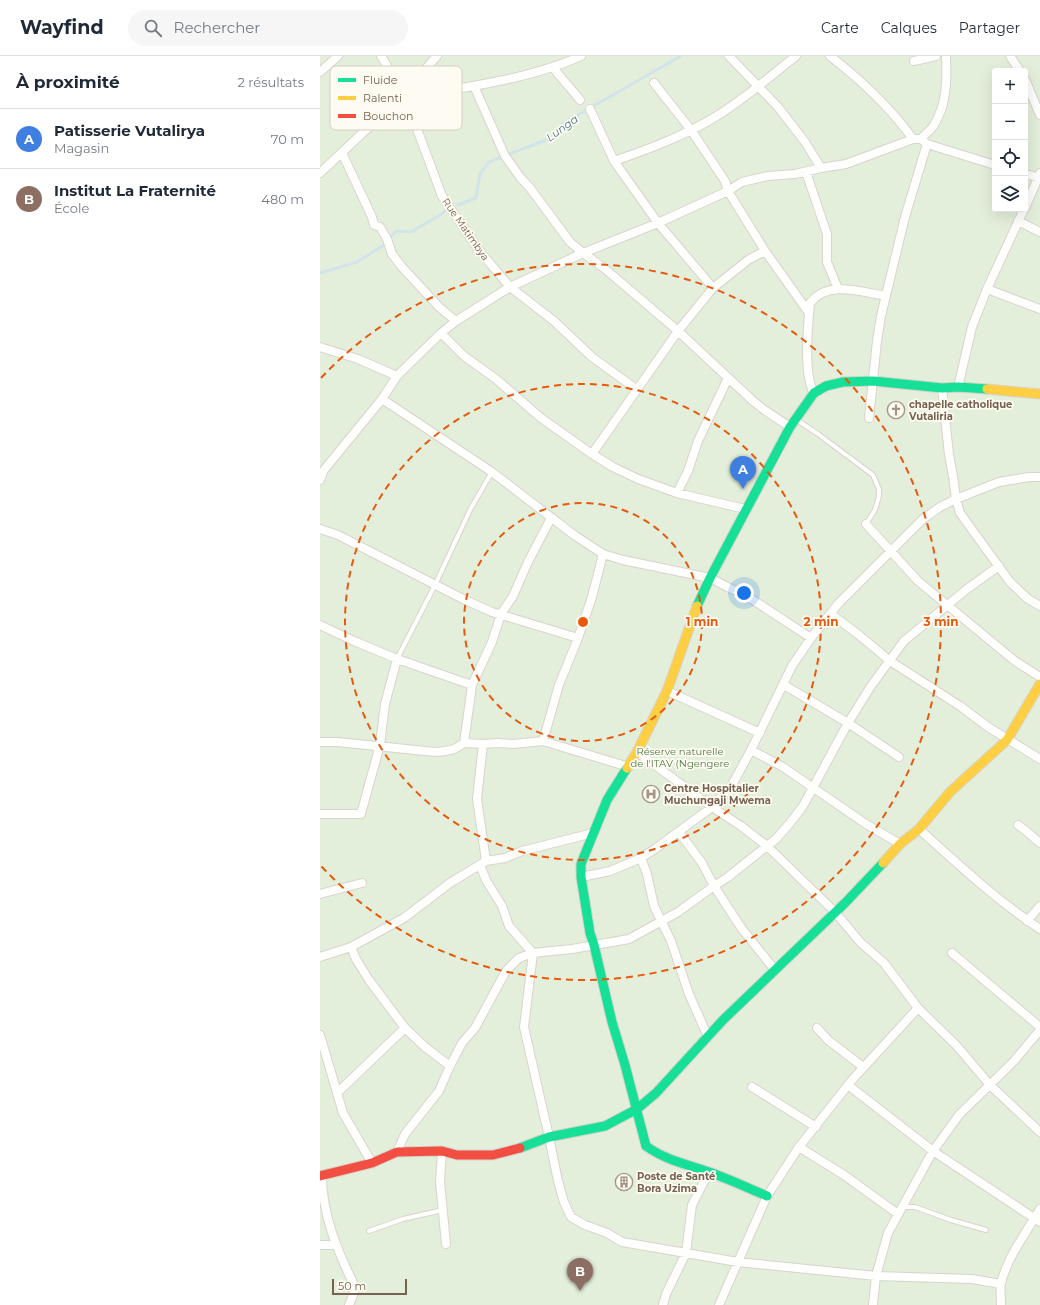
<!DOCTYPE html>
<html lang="fr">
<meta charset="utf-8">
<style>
:root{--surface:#fff;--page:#f6f6f7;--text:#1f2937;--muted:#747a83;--line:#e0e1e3;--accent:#d93025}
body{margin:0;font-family:Montserrat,sans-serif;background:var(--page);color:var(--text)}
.controls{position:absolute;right:12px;top:12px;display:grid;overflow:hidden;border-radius:4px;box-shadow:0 4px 16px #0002}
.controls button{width:36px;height:36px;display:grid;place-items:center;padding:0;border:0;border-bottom:1px solid var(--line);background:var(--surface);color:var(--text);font:20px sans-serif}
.scale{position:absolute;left:12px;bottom:10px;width:75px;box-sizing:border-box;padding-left:4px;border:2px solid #77614f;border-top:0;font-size:11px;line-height:14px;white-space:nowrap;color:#77614f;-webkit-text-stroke:3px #fefbf2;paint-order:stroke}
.you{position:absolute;left:424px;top:537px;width:14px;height:14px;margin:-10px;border:3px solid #fff;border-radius:50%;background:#1a73e8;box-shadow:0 0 0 6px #1a73e833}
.badge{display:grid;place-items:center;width:26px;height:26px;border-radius:50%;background:var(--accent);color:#fff;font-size:13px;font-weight:700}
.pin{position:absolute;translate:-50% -33px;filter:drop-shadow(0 1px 2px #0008)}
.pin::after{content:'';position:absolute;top:21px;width:14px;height:12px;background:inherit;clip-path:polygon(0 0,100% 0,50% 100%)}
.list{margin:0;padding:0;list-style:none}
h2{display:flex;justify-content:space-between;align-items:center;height:52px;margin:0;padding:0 16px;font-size:17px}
h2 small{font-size:13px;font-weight:400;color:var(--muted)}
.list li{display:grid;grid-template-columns:26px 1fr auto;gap:12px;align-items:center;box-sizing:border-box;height:60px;padding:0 16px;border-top:1px solid var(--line)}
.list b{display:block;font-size:15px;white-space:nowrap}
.list p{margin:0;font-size:13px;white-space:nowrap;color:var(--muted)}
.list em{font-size:13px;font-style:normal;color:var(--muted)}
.icon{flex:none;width:22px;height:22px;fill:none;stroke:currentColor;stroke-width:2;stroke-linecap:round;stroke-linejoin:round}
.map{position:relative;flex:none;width:720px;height:1249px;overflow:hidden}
header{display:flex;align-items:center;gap:24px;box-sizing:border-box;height:56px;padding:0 20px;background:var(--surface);border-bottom:1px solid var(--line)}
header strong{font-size:19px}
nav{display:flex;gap:22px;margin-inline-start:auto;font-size:14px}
.search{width:280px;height:36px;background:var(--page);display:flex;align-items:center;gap:10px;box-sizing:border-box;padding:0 14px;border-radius:22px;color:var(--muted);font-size:15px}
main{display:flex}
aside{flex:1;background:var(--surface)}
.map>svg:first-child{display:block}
.green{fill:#e4efdb;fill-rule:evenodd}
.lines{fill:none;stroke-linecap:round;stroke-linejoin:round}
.stream{stroke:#d1e4e9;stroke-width:3}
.lane-casing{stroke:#d8d3cd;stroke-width:6}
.street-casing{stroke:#d8d3cd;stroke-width:10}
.fast-casing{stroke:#d6d2ca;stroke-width:11}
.slow-casing{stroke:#d6d2ca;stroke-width:11}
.jam-casing{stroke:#d6d2ca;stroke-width:11}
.lane{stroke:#fefefd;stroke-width:4}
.street{stroke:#fefefd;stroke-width:8}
.fast{stroke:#16e098;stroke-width:9}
.slow{stroke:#ffcf43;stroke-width:9}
.jam{stroke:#f24e42;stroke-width:9}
.ring{fill:none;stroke:#e8590c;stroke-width:2;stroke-dasharray:7 5}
.labels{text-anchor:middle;stroke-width:3.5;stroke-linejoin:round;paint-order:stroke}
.street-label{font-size:10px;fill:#77614f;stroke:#fefbf2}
.poi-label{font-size:10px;font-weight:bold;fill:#77614f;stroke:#fefbf2;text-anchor:start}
.park-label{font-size:10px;fill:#517c47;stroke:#fefbf2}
.water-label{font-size:11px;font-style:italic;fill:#497889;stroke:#fefbf2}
.key{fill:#fefbf2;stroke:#d6cdc1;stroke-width:1}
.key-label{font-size:11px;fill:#77614f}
.centre{fill:#e8590c;stroke:#fefbf2;stroke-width:2}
.ring-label{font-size:12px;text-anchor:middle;font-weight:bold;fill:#e8590c;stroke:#fefbf2;stroke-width:3.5;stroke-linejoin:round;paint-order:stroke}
</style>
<header>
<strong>Wayfind</strong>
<div class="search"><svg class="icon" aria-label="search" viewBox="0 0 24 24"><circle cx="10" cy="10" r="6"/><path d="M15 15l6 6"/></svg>Rechercher</div>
<nav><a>Carte</a><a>Calques</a><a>Partager</a></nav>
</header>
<main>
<aside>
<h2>À proximité<small>2 résultats</small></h2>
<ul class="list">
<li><span class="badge" style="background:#3f7fe0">A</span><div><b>Patisserie Vutalirya</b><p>Magasin</p></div><em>70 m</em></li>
<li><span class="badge" style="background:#8d6e63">B</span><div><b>Institut La Fraternité</b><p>École</p></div><em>480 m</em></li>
</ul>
</aside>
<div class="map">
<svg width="720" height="1249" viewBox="0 0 720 1249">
<rect width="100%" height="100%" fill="#f8f6f0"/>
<path class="green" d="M0,0H720V1249H0ZM675,15H705V153H675Z"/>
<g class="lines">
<path class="stream" d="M138,149L156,142L160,118L169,106L231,82L242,68L361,0
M0,217L37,206L64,189L67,183L77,175L91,176L120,159L125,155"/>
<defs>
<path id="lane" d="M477,364L498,378L553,419L559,433V440L555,454L546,468
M77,603L115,529L151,452L172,416
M583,1151H595L631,1164L666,1174
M49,1175L83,1163L123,1154"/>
<path id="street" d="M61,0L84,38L122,140L158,193L190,231L234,265L272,301L316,333
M409,0L458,51L485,86L501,112
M510,0C541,24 570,51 593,83H601L607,88L675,109
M690,0L700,15
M594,5L616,0
M233,11C241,23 251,32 260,44
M0,16L18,0
M705,23L720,59
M334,27L371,74L405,125L408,135L445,195L489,257
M154,30L185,100L200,121L210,132L250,186L263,197L284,212L358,275L432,344L443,353L470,371
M84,38C114,37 140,33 169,27C201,21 232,13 261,0
M270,53L294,105L338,167L393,232
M601,83C605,78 611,74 614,69C627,48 627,24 626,0
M22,97L52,161L54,169L60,171L67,183L72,198L82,211L119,251L136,265
M294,105C329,93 364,80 395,61C424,44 450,20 476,0
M486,116L507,178V206L518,233
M0,117L84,38L117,0
M705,118L720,122
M705,152L720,117
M698,165L720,176
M667,233L720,253
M121,277L144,300L176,323L221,362L272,398L293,411L318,423L357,437L425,453
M0,291L38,303L77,320
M638,331L652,271L667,233L704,153
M622,332L629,399L633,420L636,443L640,457L690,526L708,543L720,550
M494,337C483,320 488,268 490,247C508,224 541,236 566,240
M62,343L172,416L254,479L283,498L303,504L390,522L433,544L491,582
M549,362L557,285L561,260L585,161L607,88
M272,398L358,275L393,232L428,204L445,195
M0,424L4,414L62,343L77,320L121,277L136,265L190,231L263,197L338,167L408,135L422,126L448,120L475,118L501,112L526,108L593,83
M357,437L368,415L378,385L408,322
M546,468L598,525L695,605L720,621
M0,473L18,479L145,544L172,556L258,582
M511,558L539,579L570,605L640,650L668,671L720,703
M0,569L34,585L77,603L152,629
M464,629L528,667L579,701
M347,635L440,677
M223,685L239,629L258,582L272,541L283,498
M0,686H17L115,696C128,695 133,695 144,687L163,688L178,687L193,688L223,685L309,711
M144,687L152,629L172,586L181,558L193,540L208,506L231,462
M163,688L157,743L166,805
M431,694L463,711L546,768L580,788
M317,696L392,751L421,770L447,790L515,856L540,886L564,907L598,952L636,989L670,1029L720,1076
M0,758H41L60,689L65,648L77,603
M698,769L705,774L720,787
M599,773C638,808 676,844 720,873
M359,776L382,807L394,830L422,873L455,914
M321,802L327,818L334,850L351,885L369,938L388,981
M160,809L166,824L182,850L189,870L213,897L204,971L229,1081L238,1125L244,1146L251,1161L265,1169L287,1177L302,1186L418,1206L556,1220L652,1223L681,1228
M261,821L290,815L321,802L335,793L392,751L412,729L431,694L472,610L491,582L518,548L603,463L620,451L636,443L679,426L709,421H720
M0,838L42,827
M707,865L720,850
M31,891L36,903L49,924L85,972L105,991L130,1010
M632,897L720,971
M0,901L31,891L84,862L130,827L166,805L185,802L202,795L273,777
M497,972L508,984L543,1011
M0,979L23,1057L52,1107
M528,1029L613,1095L720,1166
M432,1031L496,1071
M17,1037L85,972
M479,1091L524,1119L578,1158
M122,1095L120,1126L126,1188
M77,1096L85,1078L119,1035L130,1010L142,987L155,972L186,915L199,902L213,897L252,893L309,883L358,856L394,830L408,821L447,790L456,783L470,767L483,750L528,667L551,630L584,585L647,533L679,510
M2,1120C2,1159 18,1196 35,1231L34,1237L29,1249
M0,1189H16
M343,1249L346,1238L366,1197L372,1149L389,1116
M399,1249L447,1140L479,1091L532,1024L598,952
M553,1249L556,1220L568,1177L613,1095L639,1059L694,1005L720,974
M681,1249C681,1242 680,1234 681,1227C688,1200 706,1177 720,1153"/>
<path id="fast" d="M377,550L390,522L470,371L494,337L506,330L523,326L553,325L622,332L638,331L667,333
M307,712L287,744L261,808V821L270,877L274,889L292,966L305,1009L326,1090C345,1104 367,1108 389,1116C409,1123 428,1132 447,1140
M200,1092L229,1081L285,1070L317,1053L336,1037L403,964L525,847L563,807"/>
<path id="slow" d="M667,333L720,338
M307,712L317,696L347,635L377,550
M563,807L580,788L599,773L630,736L687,684L720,628"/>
<path id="jam" d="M0,1120L52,1107L77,1096L122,1095L137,1099H173L200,1092"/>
</defs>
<use href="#lane" class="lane-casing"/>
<use href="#street" class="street-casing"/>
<use href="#fast" class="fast-casing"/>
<use href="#slow" class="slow-casing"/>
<use href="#jam" class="jam-casing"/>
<use href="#lane" class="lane"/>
<use href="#street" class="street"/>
<use href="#fast" class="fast"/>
<use href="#slow" class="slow"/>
<use href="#jam" class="jam"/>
</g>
<g class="ring">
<circle cx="263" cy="566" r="119"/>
<circle cx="263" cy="566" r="238"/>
<path d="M1 322A358 358 0 1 1 1 810"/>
</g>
<defs>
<symbol id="church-ring" viewBox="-11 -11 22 22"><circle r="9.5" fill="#fefbf2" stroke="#a49587" stroke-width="1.5"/><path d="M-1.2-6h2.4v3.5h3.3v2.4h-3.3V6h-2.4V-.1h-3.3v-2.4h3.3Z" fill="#a49587"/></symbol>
<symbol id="hospital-ring" viewBox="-11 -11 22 22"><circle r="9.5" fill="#fefbf2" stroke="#a49587" stroke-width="1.5"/><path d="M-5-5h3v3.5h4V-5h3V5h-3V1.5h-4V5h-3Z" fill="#a49587"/></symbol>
<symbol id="building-ring" viewBox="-11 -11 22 22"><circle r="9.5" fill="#fefbf2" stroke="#a49587" stroke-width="1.5"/><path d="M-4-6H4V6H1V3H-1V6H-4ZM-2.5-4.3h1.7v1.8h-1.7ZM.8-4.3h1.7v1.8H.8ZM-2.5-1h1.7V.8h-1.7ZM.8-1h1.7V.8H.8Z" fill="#a49587"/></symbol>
</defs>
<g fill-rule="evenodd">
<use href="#church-ring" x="566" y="344" width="20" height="20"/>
<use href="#hospital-ring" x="321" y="728" width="20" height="20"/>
<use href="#building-ring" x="294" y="1116" width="20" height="20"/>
</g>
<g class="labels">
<g class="street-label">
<text transform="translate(146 173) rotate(55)" y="4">Rue Matimbya</text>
</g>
<g class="poi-label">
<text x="589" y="352">chapelle catholique<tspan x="589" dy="12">Vutaliria</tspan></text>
<text x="344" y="736">Centre Hospitalier<tspan x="344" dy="12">Muchungaji Mwema</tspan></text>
<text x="317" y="1124">Poste de Santé<tspan x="317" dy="12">Bora Uzima</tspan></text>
</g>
<g class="park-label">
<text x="360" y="699">Réserve naturelle<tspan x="360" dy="12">de l'ITAV (Ngengere</tspan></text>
</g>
<g class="water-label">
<text transform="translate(242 72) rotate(-36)" y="4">Lunga</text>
</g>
</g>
<rect x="10" y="10" width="132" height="64" rx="6" class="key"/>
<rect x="18" y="22" width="18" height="4" fill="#16e098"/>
<rect x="18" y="40" width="18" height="4" fill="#ffcf43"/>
<rect x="18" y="58" width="18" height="4" fill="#f24e42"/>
<g class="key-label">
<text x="43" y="28">Fluide</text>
<text x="43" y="46">Ralenti</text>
<text x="43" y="64">Bouchon</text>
</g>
<circle cx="263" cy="566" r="6" class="centre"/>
<g class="ring-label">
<text x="382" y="570">1 min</text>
<text x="501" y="570">2 min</text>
<text x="621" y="570">3 min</text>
</g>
</svg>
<div class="controls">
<button>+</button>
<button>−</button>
<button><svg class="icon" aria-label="locate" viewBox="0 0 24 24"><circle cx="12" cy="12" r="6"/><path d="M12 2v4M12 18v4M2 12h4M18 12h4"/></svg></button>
<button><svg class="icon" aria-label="layers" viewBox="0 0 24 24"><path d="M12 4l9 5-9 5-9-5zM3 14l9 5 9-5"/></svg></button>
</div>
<div class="scale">50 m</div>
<div class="you"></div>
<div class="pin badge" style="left:423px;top:433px;background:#3f7fe0">A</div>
<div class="pin badge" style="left:260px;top:1235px;background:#8d6e63">B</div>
</div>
</main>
